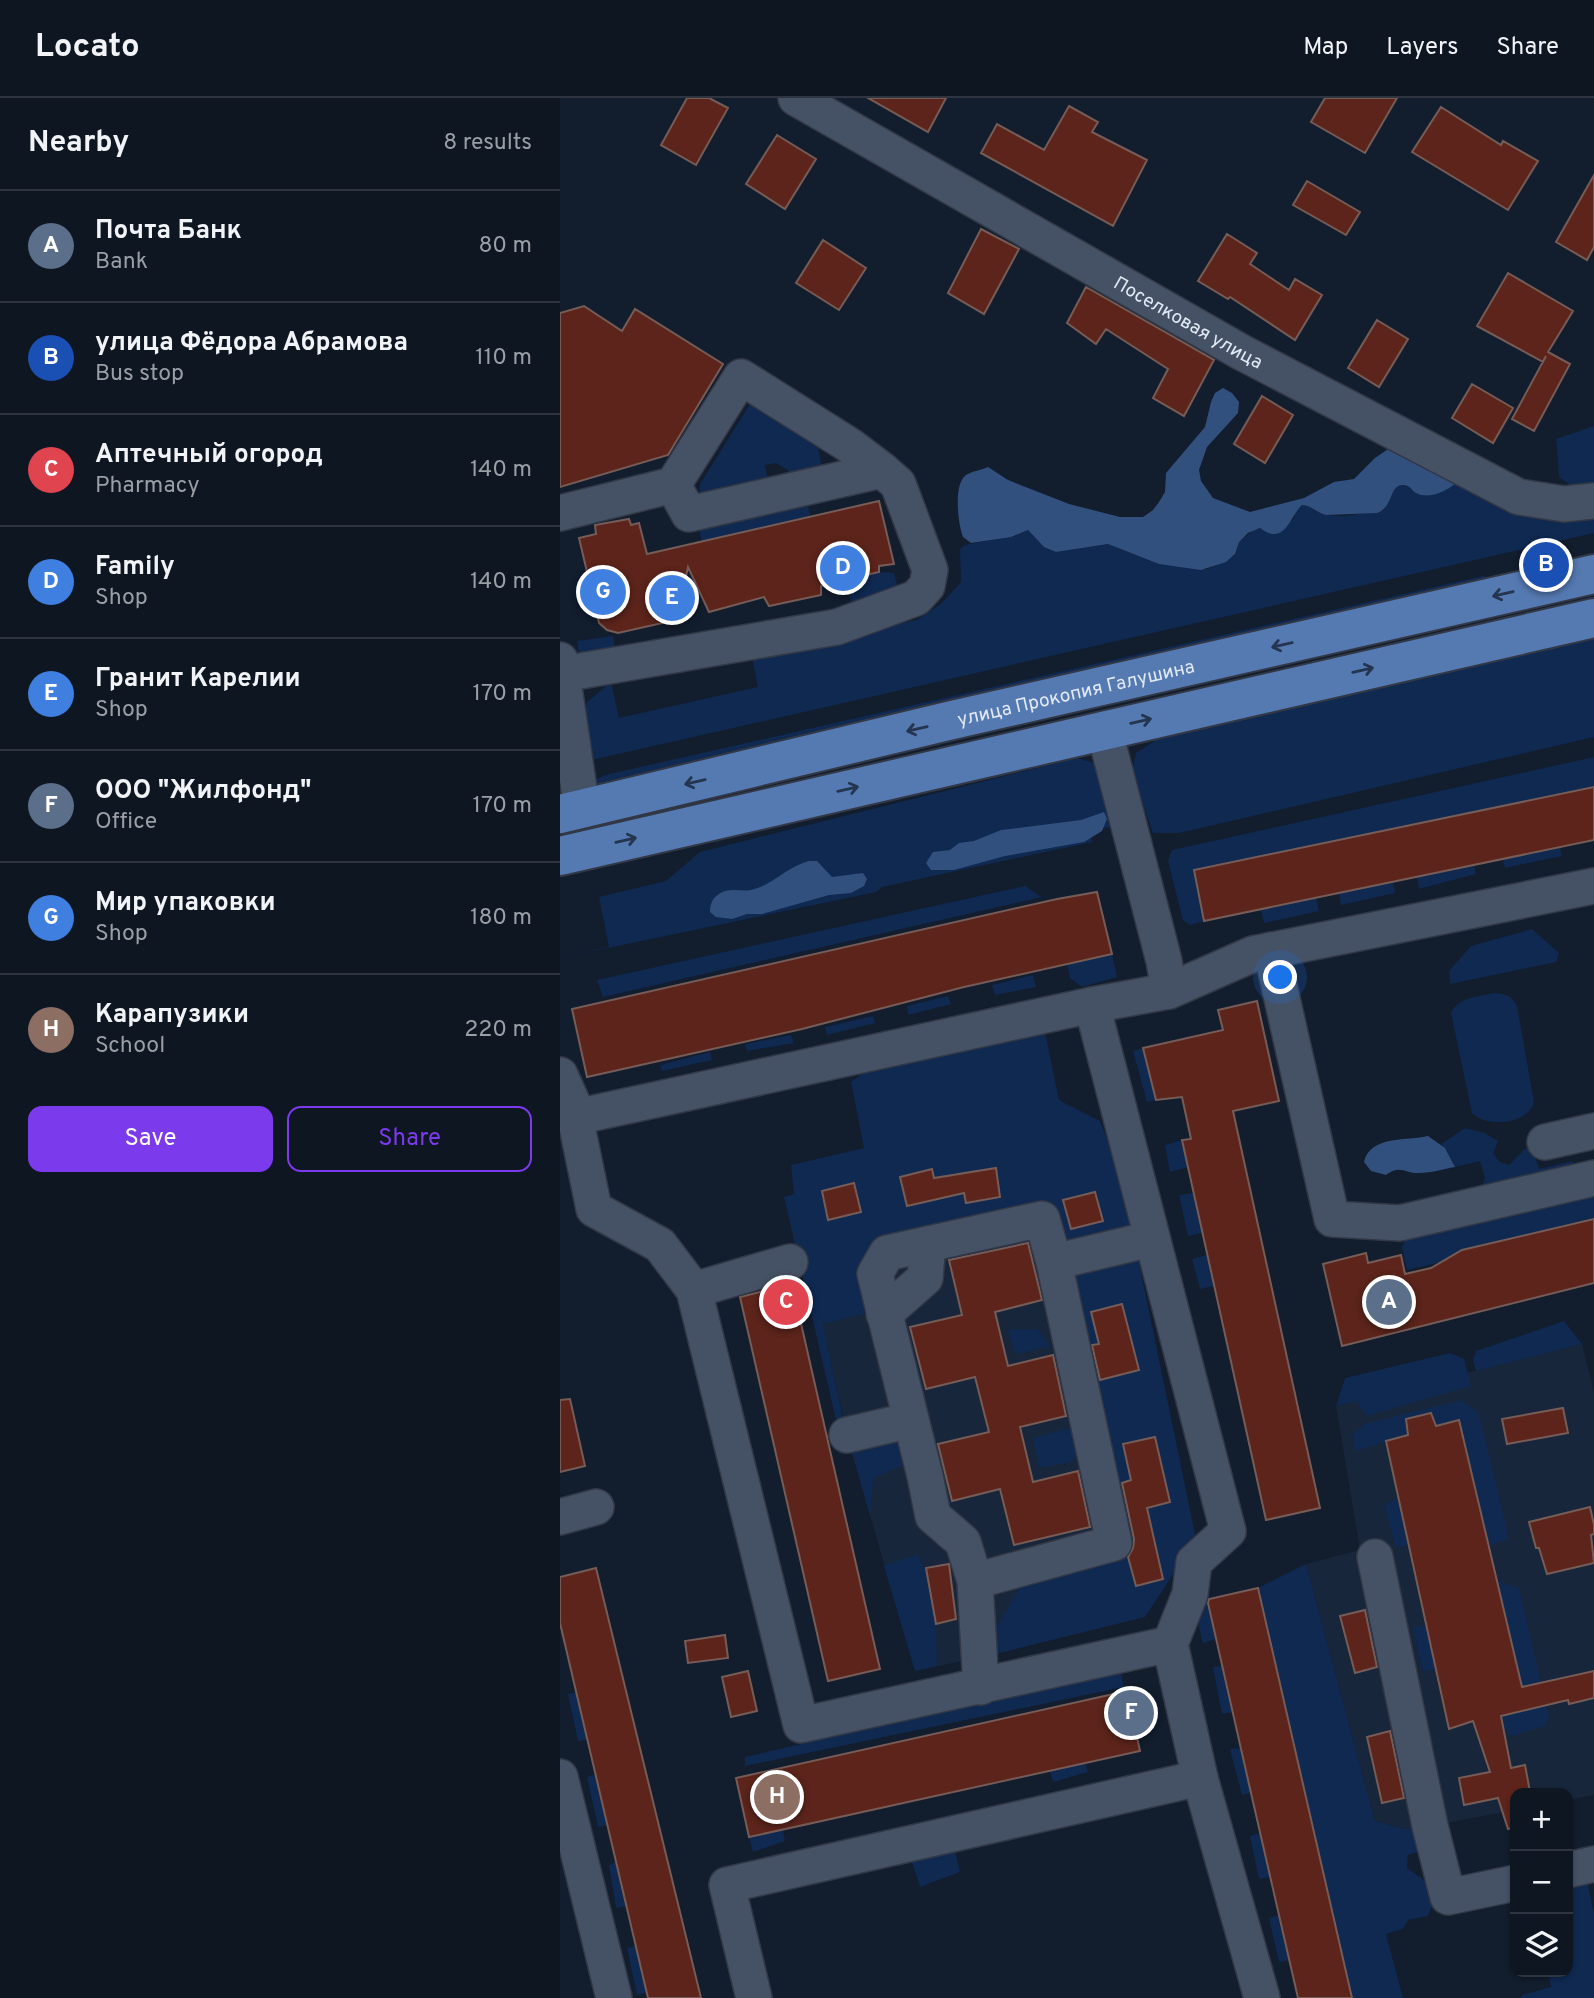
<!DOCTYPE html>
<meta charset="utf-8">
<style>
:root{--surface:#0e1622;--page:#171f2a;--text:#f1f3f6;--muted:#9b9fa5;--line:#2e3540;--accent:#7c3aed}
body{margin:0;font-family:Overpass,sans-serif;background:var(--page);color:var(--text)}
.controls{position:absolute;right:21px;bottom:21px;display:grid;overflow:hidden;border-radius:14px;box-shadow:0 2px 5px #0004}
.controls button{width:63px;height:63px;display:grid;place-items:center;padding:0;border:0;border-bottom:2px solid var(--line);background:var(--surface);color:var(--text);font:35px sans-serif}
.you{position:absolute;left:721px;top:880px;width:24px;height:24px;margin:-18px;border:5px solid #fff;border-radius:50%;background:#1a73e8;box-shadow:0 0 0 10px #1a73e833}
.badge{display:grid;place-items:center;width:46px;height:46px;border-radius:50%;background:var(--accent);color:#fff;font-size:23px;font-weight:700}
.pin{position:absolute;translate:-50% -50%;border:4px solid #fff;box-shadow:0 2px 7px #0006}
.list{margin:0;padding:0;list-style:none}
h2{display:flex;justify-content:space-between;align-items:center;height:91px;margin:0;padding:0 28px;font-size:30px}
h2 small{font-size:23px;font-weight:400;color:var(--muted)}
.list li{display:grid;grid-template-columns:46px 1fr auto;gap:21px;align-items:center;box-sizing:border-box;height:112px;padding:0 28px;border-top:2px solid var(--line)}
.list b{display:block;font-size:26px;white-space:nowrap}
.list p{margin:0;font-size:23px;white-space:nowrap;color:var(--muted)}
.list em{font-size:23px;font-style:normal;color:var(--muted)}
.actions{display:flex;gap:14px;padding:21px 28px}
.actions a{flex:1;padding:16px 0;border:2px solid var(--accent);border-radius:14px;text-align:center;font-size:24px;color:var(--accent)}
.actions .main{background:var(--accent);color:#fff}
.icon{flex:none;width:38px;height:38px;fill:none;stroke:currentColor;stroke-width:2;stroke-linecap:round;stroke-linejoin:round}
.map{position:relative;flex:none;width:1034px;height:1900px;overflow:hidden}
header{display:flex;align-items:center;gap:42px;box-sizing:border-box;height:98px;padding:0 35px;background:var(--surface);border-bottom:2px solid var(--line)}
header strong{font-size:33px}
nav{display:flex;gap:38px;margin-inline-start:auto;font-size:24px}
main{display:flex}
aside{flex:1;background:var(--surface)}
.map>svg:first-child{display:block}
.built{fill:#18263b}
.green{fill:#0f2951}
.forest{fill:#32507e}
.building{fill:#5c241b;stroke:#765c57;stroke-width:2}
.lines{fill:none;stroke-linecap:round;stroke-linejoin:round}
.minor-casing{stroke:#323846;stroke-width:38}
.major-casing{stroke:#323846;stroke-width:42}
.minor{stroke:#455265;stroke-width:35}
.major{stroke:#557ab2;stroke-width:38}
.oneway{stroke:#243550}
.labels{text-anchor:middle;stroke-width:5;stroke-linejoin:round;paint-order:stroke}
.street-label{font-size:19px;fill:#e2eaf5;stroke:#04070e}
</style>
<header>
<strong>Locato</strong>
<nav><a>Map</a><a>Layers</a><a>Share</a></nav>
</header>
<main>
<aside>
<h2>Nearby<small>8 results</small></h2>
<ul class="list">
<li><span class="badge" style="background:#5c6f8a">A</span><div><b>Почта Банк</b><p>Bank</p></div><em>80 m</em></li>
<li><span class="badge" style="background:#1a4fb4">B</span><div><b>улица Фёдора Абрамова</b><p>Bus stop</p></div><em>110 m</em></li>
<li><span class="badge" style="background:#e0444e">C</span><div><b>Аптечный огород</b><p>Pharmacy</p></div><em>140 m</em></li>
<li><span class="badge" style="background:#3f7fe0">D</span><div><b>Family</b><p>Shop</p></div><em>140 m</em></li>
<li><span class="badge" style="background:#3f7fe0">E</span><div><b>Гранит Карелии</b><p>Shop</p></div><em>170 m</em></li>
<li><span class="badge" style="background:#5c6f8a">F</span><div><b>ООО &quot;Жилфонд&quot;</b><p>Office</p></div><em>170 m</em></li>
<li><span class="badge" style="background:#3f7fe0">G</span><div><b>Мир упаковки</b><p>Shop</p></div><em>180 m</em></li>
<li><span class="badge" style="background:#8d6e63">H</span><div><b>Карапузики</b><p>School</p></div><em>220 m</em></li>
</ul>
<div class="actions"><a class="main">Save</a><a>Share</a></div>
</aside>
<div class="map">
<svg width="1034" height="1900" viewBox="0 0 1034 1900">
<rect width="100%" height="100%" fill="#121d2d"/>
<path class="built" d="M490,1033L585,1519L431,1557L355,1573L287,1337L234,1096Z
M1022,1246L1034,1294V1697L1008,1702V1695H955V1712L860,1730L845,1731L815,1723L746,1466L800,1452L776,1308Z"/>
<path class="green" d="M192,303L256,336L261,366L252,379L232,384L228,372L216,365L205,367L209,388L140,399V386Z
M1034,328V387L1009,386L999,379L996,341Z
M898,382L1034,411V435L27,663L23,629L27,604L51,584L59,620L198,589L191,554L357,522L382,505L401,484L400,451L405,447L457,437L468,432L484,449L496,454L548,446L599,466L648,471L671,460L675,456L679,444L694,432L733,422L737,411L741,407C751,407 757,415 766,417L783,418L823,413C829,406 831,392 837,388C845,383 850,392 856,395C870,402 888,392 898,382Z
M248,408L251,420L142,445L139,431Z
M319,474L334,475L339,495L293,514L286,482Z
M927,477L913,490L46,688L32,683L45,677Z
M53,538L56,556L20,562L17,543Z
M1034,541V639L619,735H593L572,674L576,655L602,638Z
M1034,659V689L634,772L644,823L630,827L623,822L608,763L612,752Z
M517,660L534,665L546,683L558,727L531,733L532,744L322,789L316,794L0,860L49,849L39,799L106,783L140,754Z
M1000,750L1002,758L945,770L943,761Z
M914,768L916,776L859,791L857,779Z
M833,784L835,795L781,807L779,795Z
M465,788L482,799L43,899L37,882Z
M756,800L759,813L704,825L701,812Z
M972,831L999,855L996,864L890,886L889,873L911,848Z
M552,856L557,879L522,889L510,880L507,867Z
M473,877L476,889L435,897L432,887Z
M934,895C946,896 951,897 957,908L974,1004C968,1027 927,1030 912,1015L891,915C898,899 918,899 934,895Z
M388,898L391,906L348,917L347,908Z
M313,918L315,925L267,937L265,929Z
M484,929L499,1002L540,1023L561,1077L636,1441L585,1519L431,1557L437,1529L464,1482L563,1448L489,1110L306,1153L315,1203L311,1214L263,1226L285,1330L277,1326L224,1099L234,1096L231,1067L304,1050L291,984L318,964Z
M231,937L234,945L187,953L185,946Z
M583,950L596,1002L587,1004L573,953Z
M150,954L152,962L102,973L100,967Z
M905,1030L925,1035L938,1043L933,1056L940,1064L949,1067L965,1051L972,1049L979,1071L1013,1063L1016,1076L919,1096L925,1080L920,1063L895,1069L888,1055L881,1046Z
M622,1042L628,1069L610,1074L605,1047Z
M1034,1091V1129L847,1172L842,1149L850,1131Z
M634,1095L642,1135L628,1138L619,1097Z
M647,1157L654,1188L640,1191L632,1161Z
M1004,1223L1022,1246L916,1273L913,1262L916,1253Z
M477,1231L491,1248L456,1256L448,1232Z
M890,1255L904,1261L911,1288L806,1318L797,1303L776,1308L785,1280Z
M902,1302L919,1316L948,1437L947,1442L930,1447L899,1323L876,1328L846,1321L848,1337L795,1353L792,1337L805,1326Z
M509,1330L524,1336L527,1350L511,1364L479,1370L473,1340Z
M345,1339L351,1364L313,1380L310,1418L289,1344Z
M839,1399L849,1447L836,1449L824,1407Z
M357,1456C377,1488 376,1531 377,1568L355,1573L324,1468Z
M746,1466L815,1723L845,1731L860,1730L864,1752L848,1757L847,1770L871,1787L876,1798L868,1818L848,1822L843,1831L826,1836L843,1900H792L698,1490Z
M937,1483L959,1490L989,1619L985,1628L951,1638L943,1630L941,1618L968,1611Z
M647,1502L656,1541L643,1545L636,1517Z
M867,1528L876,1571L863,1573L853,1529Z
M662,1568L672,1614L662,1616L653,1569Z
M561,1573L564,1589L185,1668V1659Z
M17,1594L28,1642L18,1643L8,1596Z
M681,1650L691,1695L682,1697L670,1651Z
M525,1665L528,1674L493,1684L490,1673Z
M36,1676L48,1727L38,1729L27,1679Z
M223,1732L225,1743L193,1754L189,1739Z
M701,1735L710,1779L699,1781L690,1738Z
M394,1749L400,1774L360,1789L351,1761Z
M56,1764L67,1808L56,1810L49,1767Z
M1027,1782L1034,1816V1900H961L962,1897L991,1889L988,1874H1008V1784Z
M719,1817L730,1862L719,1864L709,1820Z
M76,1848L87,1894L77,1897L67,1850Z"/>
<path class="forest" d="M663,290L672,295L679,304L678,315L647,349L639,372L641,383L653,400L690,414L744,400L774,384L794,381L815,360L831,349L898,382C890,393 868,402 856,395C851,392 849,386 842,387C829,388 833,410 817,415L766,417C757,415 751,407 742,407C730,418 725,449 700,430L688,435L679,444L675,456L666,464L641,472L599,466L548,446L496,454L484,449L468,432L451,439L411,445L403,439C398,426 393,386 406,377C412,373 422,372 428,369L448,382L509,406L560,419H583L593,412L599,404L605,394L606,375L645,329L651,304L655,295Z
M544,714L547,721L542,733L524,744L445,758L394,772H371L366,765L373,754L390,752L399,745L414,743L441,732L521,722Z
M249,763H257L272,779L303,775L307,781L304,788L291,795L269,797L202,816H187L172,821L156,819L150,814C150,807 152,800 159,796C169,789 180,794 191,792C213,787 228,768 249,763Z
M868,1038L885,1050L895,1069C884,1071 871,1075 859,1075C845,1076 841,1066 826,1077L811,1073L804,1064C810,1037 848,1043 868,1038Z"/>
<path class="building" d="M127,0H149L168,10L136,67L101,47Z
M308,0H386L368,34Z
M765,0H837L805,55L751,24Z
M509,8L538,24L532,34L587,62L553,128L421,55L437,26L484,52Z
M881,9L941,47L943,43L978,63L948,112L852,54Z
M217,37L256,61L225,111L186,86Z
M1034,77V149L1027,162L996,144Z
M747,83L800,114L786,137L733,107Z
M421,131L459,151L424,216L388,195Z
M667,136L697,155L690,166L729,192L735,181L762,197L735,242L670,199L668,201L638,183Z
M263,142L306,170L279,212L236,185Z
M948,175L1013,213L988,254L1010,266L974,333L952,321L986,258L983,264L917,228Z
M526,189L654,262L624,318L593,300L608,271L546,231L536,246L507,225Z
M24,208L62,233L75,211L163,266L108,357L0,389V215Z
M817,222L848,241L819,289L788,270Z
M912,286L953,310L933,345L892,320Z
M702,298L733,317L705,365L674,346Z
M319,403L334,466L319,468V474L261,488V497L209,508L204,499L149,514L128,469L116,522L58,535L47,532L39,525L19,440L36,436L35,427L69,421L71,427L79,425L87,456Z
M1034,689V742L644,823L634,772Z
M537,794L552,856L404,889L242,931L27,979L12,911L497,801Z
M697,903L719,1003L673,1013L760,1410L706,1422L622,1042L631,1041L622,999L596,1002L583,950L663,932L658,912Z
M436,1070L440,1099L406,1105L404,1095L347,1108L340,1079L372,1071L374,1080Z
M294,1085L301,1114L268,1122L262,1093Z
M535,1094L543,1123L511,1131L503,1102Z
M1034,1121V1185L782,1248L763,1166L806,1155L808,1165L841,1157L845,1176L871,1170L902,1152Z
M468,1145L482,1202L435,1214L448,1268L493,1257L506,1318L460,1329L473,1384L518,1373L530,1429L454,1447L440,1391L392,1403L378,1346L429,1334L415,1279L366,1291L350,1229L402,1217L389,1162Z
M232,1186L320,1571L268,1583L180,1199Z
M562,1206L579,1272L540,1282L532,1247L539,1246L531,1214Z
M10,1301L25,1368L0,1374V1302Z
M1003,1310L1008,1335L947,1346L942,1321Z
M871,1315L876,1328L899,1322L962,1589L1034,1573V1600L1009,1606L1008,1602L941,1618L951,1670L965,1667L970,1694L955,1695V1729L948,1731L938,1700L904,1707L899,1680L930,1674L913,1623L889,1631L826,1343L848,1337L846,1321Z
M595,1339L610,1404L587,1410L603,1481L576,1488L568,1459L573,1450L574,1441L562,1385L571,1382L563,1346Z
M1030,1409L1034,1427V1436L1031,1437L1034,1465L987,1476L979,1450H976L969,1424Z
M389,1466L396,1521L376,1526L366,1470Z
M36,1470L141,1900H88L0,1525V1479Z
M698,1490L792,1900H738L691,1695L648,1505L649,1501Z
M805,1512L817,1569L795,1575L780,1518Z
M165,1537L168,1560L128,1565L125,1543Z
M188,1573L197,1613L171,1619L162,1579Z
M567,1593L580,1653L189,1739L176,1680Z
M830,1633L844,1700L822,1705L807,1639Z"/>
<g class="lines">
<defs>
<g id="minor">
<path id="s1" d="M236,0L681,254L959,399L1004,406L1034,403"/>
<path d="M0,415L113,387L181,279L289,347L322,372"/>
<path d="M0,562L22,711"/>
<path d="M3,576L277,529L356,500L367,488L370,472L338,386L322,372L129,416L113,387"/>
<path d="M544,631L604,863L609,893"/>
<path d="M711,852L772,1121L840,1125L1034,1080"/>
<path d="M532,907L668,1433L634,1464L630,1496L610,1546L640,1680L702,1900"/>
<path d="M0,977L12,1004L34,1111L100,1147L134,1192L241,1627L610,1546"/>
<path d="M16,1019L532,907L609,893L693,856L1034,788"/>
<path d="M985,1044L1034,1033"/>
<path d="M494,1164L574,1145"/>
<path d="M134,1192L230,1164"/>
<path d="M324,1216L365,1180L368,1146"/>
<path d="M287,1337L351,1322"/>
<path d="M0,1419L36,1409"/>
<path d="M815,1459L870,1728L888,1799L955,1785"/>
<path d="M415,1483L554,1445L494,1164L482,1121L327,1155L315,1176L365,1378L373,1418L403,1444L415,1483L421,1589"/>
<path d="M0,1679L54,1900"/>
<path d="M1008,1772L1034,1766"/>
<path d="M194,1900L167,1787L640,1680"/>
</g>
<g id="major">
<path id="s2" d="M0,716L388,623L1034,476"/>
<path d="M0,758L1034,520"/>
</g>
</defs>
<use href="#minor" class="minor-casing"/>
<use href="#major" class="major-casing"/>
<use href="#minor" class="minor"/>
<use href="#major" class="major"/>
</g>
<defs><path id="oneway-shaft" d="M-6 0H5M1.5-3L5.5 0L1.5 3" fill="none" stroke-width="1.6" stroke-linecap="round" stroke-linejoin="round" transform="scale(1.75)"/></defs>
<g class="oneway">
<use href="#oneway-shaft" transform="translate(943 496) rotate(167)"/>
<use href="#oneway-shaft" transform="translate(722 547) rotate(167)"/>
<use href="#oneway-shaft" transform="translate(803 572) rotate(-13)"/>
<use href="#oneway-shaft" transform="translate(581 623) rotate(-13)"/>
<use href="#oneway-shaft" transform="translate(357 631) rotate(167)"/>
<use href="#oneway-shaft" transform="translate(135 684) rotate(167)"/>
<use href="#oneway-shaft" transform="translate(288 691) rotate(-13)"/>
<use href="#oneway-shaft" transform="translate(66 742) rotate(-13)"/>
</g>
<g class="labels">
<g class="street-label">
<text dy="7" stroke="none"><textPath href="#s1" startOffset="452">Поселковая улица</textPath></text>
<text dy="7" stroke="none"><textPath href="#s2" startOffset="530">улица Прокопия Галушина</textPath></text>
</g>
</g>
</svg>
<div class="controls">
<button>+</button>
<button>−</button>
<button><svg class="icon" aria-label="layers" viewBox="0 0 24 24"><path d="M12 4l9 5-9 5-9-5zM3 14l9 5 9-5"/></svg></button>
</div>
<div class="you"></div>
<div class="pin badge" style="left:829px;top:1204px;background:#5c6f8a">A</div>
<div class="pin badge" style="left:986px;top:467px;background:#1a4fb4">B</div>
<div class="pin badge" style="left:226px;top:1204px;background:#e0444e">C</div>
<div class="pin badge" style="left:283px;top:470px;background:#3f7fe0">D</div>
<div class="pin badge" style="left:112px;top:500px;background:#3f7fe0">E</div>
<div class="pin badge" style="left:571px;top:1615px;background:#5c6f8a">F</div>
<div class="pin badge" style="left:43px;top:494px;background:#3f7fe0">G</div>
<div class="pin badge" style="left:217px;top:1699px;background:#8d6e63">H</div>
</div>
</main>
